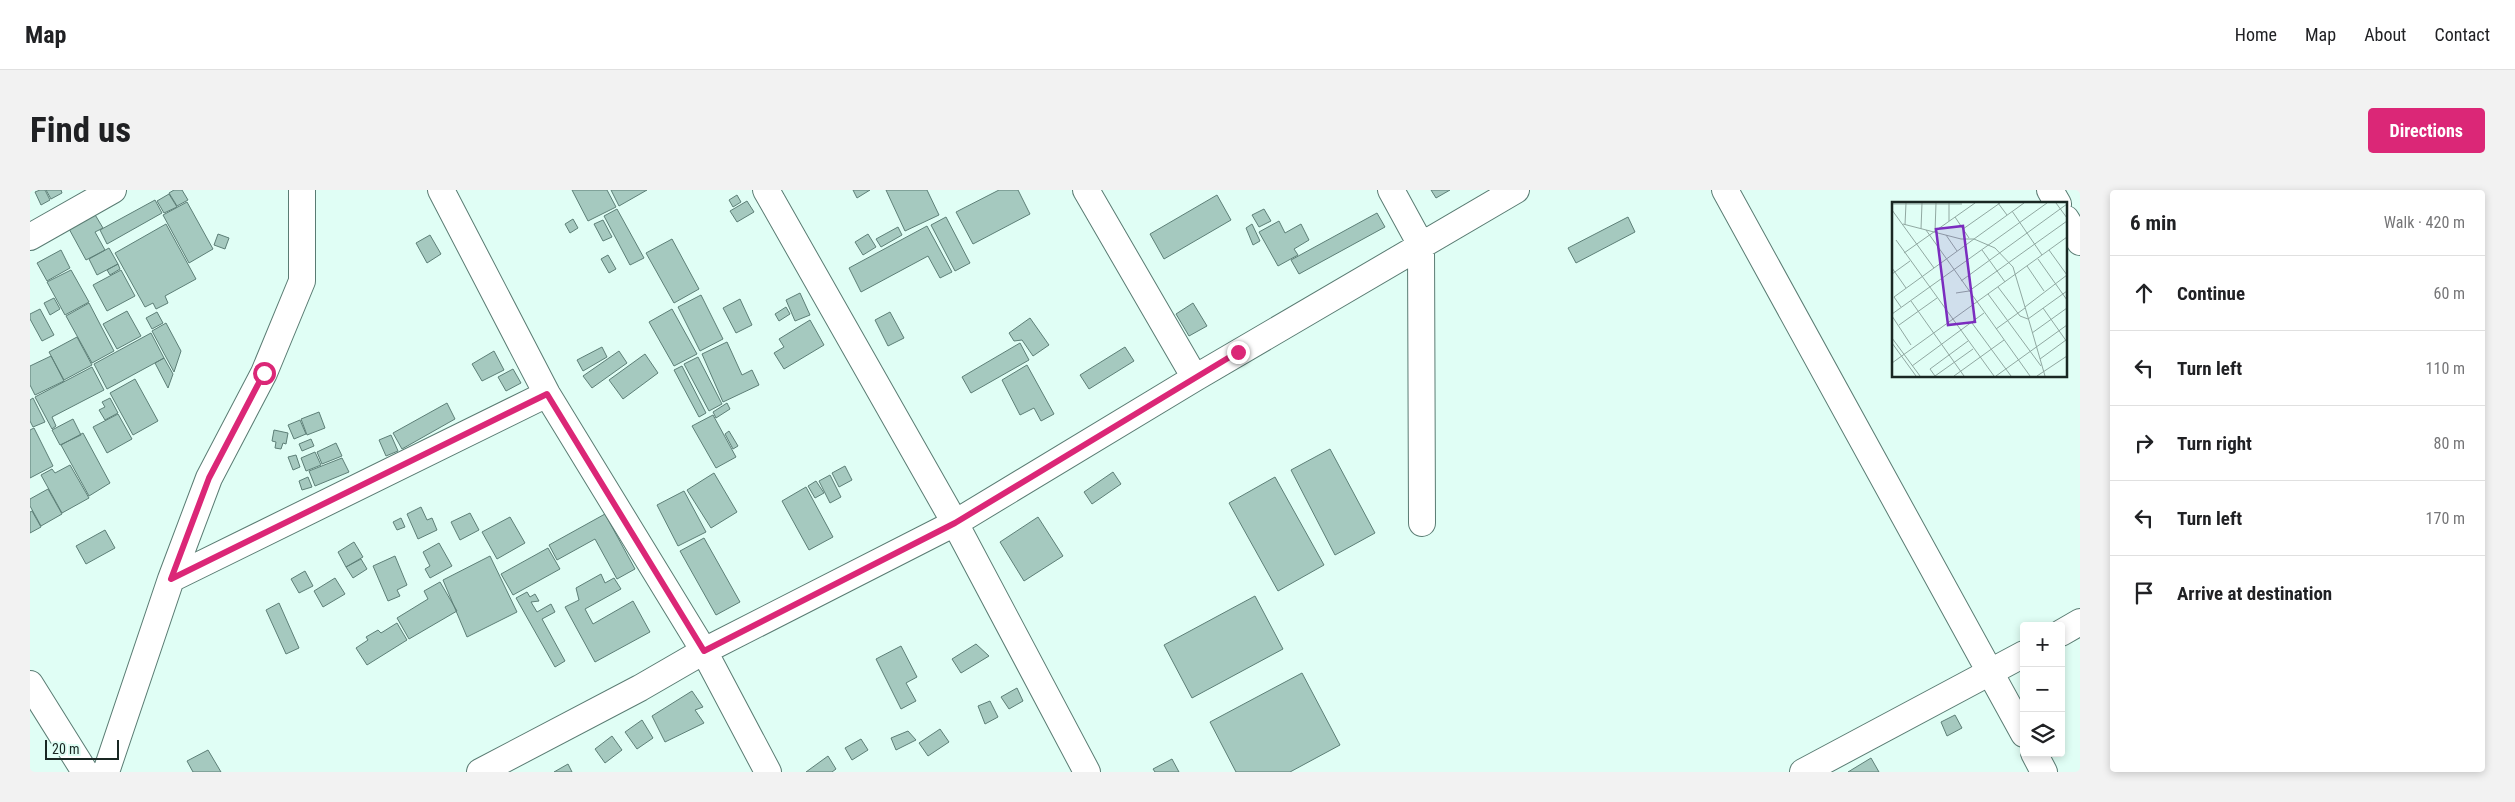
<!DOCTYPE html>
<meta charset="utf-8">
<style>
:root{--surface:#fff;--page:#f2f2f2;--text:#202124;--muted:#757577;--line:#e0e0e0;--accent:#db2777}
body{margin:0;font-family:"Roboto Condensed",sans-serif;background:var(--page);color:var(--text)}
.controls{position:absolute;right:15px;bottom:15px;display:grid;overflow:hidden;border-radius:5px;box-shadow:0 2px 8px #0003}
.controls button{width:45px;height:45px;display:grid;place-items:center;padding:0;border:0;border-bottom:1px solid var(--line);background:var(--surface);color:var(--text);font:25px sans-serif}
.scale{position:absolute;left:15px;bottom:12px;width:74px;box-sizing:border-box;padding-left:5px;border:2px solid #192723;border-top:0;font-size:14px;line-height:18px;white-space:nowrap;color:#192723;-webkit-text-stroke:4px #e0fef5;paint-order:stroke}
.stop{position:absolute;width:15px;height:15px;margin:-11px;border:4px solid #db2777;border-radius:50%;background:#fff}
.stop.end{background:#db2777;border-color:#fff;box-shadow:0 1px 5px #0008}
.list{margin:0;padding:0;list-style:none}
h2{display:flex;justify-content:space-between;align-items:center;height:65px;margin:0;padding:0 20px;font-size:21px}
h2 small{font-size:16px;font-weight:400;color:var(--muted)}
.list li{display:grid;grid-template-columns:32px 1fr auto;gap:15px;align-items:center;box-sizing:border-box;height:75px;padding:0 20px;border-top:1px solid var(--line)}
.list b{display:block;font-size:19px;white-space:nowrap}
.list em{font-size:16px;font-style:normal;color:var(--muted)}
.icon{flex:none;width:28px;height:28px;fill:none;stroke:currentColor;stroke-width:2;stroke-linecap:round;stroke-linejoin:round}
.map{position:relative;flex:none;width:2050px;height:582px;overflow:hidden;border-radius:5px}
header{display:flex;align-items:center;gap:30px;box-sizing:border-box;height:70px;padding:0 25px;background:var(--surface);border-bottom:1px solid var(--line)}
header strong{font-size:24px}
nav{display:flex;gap:28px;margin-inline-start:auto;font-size:18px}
.intro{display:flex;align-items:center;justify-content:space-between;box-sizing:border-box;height:120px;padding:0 30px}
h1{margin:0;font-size:35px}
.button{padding:12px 22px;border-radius:5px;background:var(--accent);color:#fff;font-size:18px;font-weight:700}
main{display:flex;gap:30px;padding:0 30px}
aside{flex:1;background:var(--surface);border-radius:5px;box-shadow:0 2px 8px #0003}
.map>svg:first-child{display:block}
.building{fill:#a5c9bf;stroke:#5d7f77}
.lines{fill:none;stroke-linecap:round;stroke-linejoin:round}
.minor-casing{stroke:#5a7c73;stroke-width:28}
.minor{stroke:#fff;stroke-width:26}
.route{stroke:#db2777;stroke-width:6}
.inset-road{fill:none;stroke:#90a8a1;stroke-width:1}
.view{fill:#7b2cbf;fill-opacity:0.15;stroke:#7b2cbf;stroke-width:2.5}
.inset-edge{fill:none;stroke:#192723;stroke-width:2.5}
</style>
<header>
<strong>Map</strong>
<nav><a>Home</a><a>Map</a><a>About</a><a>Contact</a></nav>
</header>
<div class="intro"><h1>Find us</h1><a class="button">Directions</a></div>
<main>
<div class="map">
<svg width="2050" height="582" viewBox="0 0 2050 582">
<rect width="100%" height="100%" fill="#e0fef5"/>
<path class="building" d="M10,0H15L20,10L11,15L5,2Z
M16,0H31L32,3L21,9Z
M144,0H152L158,10L147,16L139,3Z
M542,0H577L586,17L558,31Z
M581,0H617L589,16Z
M823,0H840L827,8Z
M856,0H897L909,25L875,41Z
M969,0H988L1000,24L943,54L926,22Z
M1401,0H1420L1406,8Z
M139,4L147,17L134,23L127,11Z
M707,5L711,12L703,17L699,10Z
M1187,5L1201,30L1134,69L1120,44Z
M125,10L132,23L77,54L70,40Z
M717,11L724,22L707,32L700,21Z
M157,12L183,59L159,73L133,25Z
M587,19L614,68L600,75L574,26Z
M1234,19L1241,31L1229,37L1222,25Z
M64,23L73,38L65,42L75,60L56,70L38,37Z
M1347,23L1355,37L1269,84L1261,70Z
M916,27L940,73L925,81L901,35Z
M1598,27L1605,42L1546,73L1538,58Z
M543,29L548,38L540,43L535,34Z
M573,30L582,47L573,51L564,34Z
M1249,31L1255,43L1271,34L1279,50L1264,59L1268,65L1248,76L1229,42Z
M136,34L166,89L135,106L138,113L126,119L123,113L115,117L85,63Z
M1222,34L1230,51L1223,55L1216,38Z
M897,36L922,82L910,88L898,66L831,102L819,78Z
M868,37L872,45L851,57L846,49Z
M188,44L199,48L195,59L184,55Z
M838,44L846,57L833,65L825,52Z
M400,45L411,64L397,73L386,53Z
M642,49L669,99L644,113L616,63Z
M79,58L88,74L67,85L59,69Z
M31,60L40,78L17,91L7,73Z
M578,65L586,79L579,83L571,69Z
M88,74L90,79L80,85L77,80Z
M41,80L59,112L35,125L17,92Z
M91,80L105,106L77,121L63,95Z
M770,103L780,125L765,131L756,110Z
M671,105L693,149L670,161L648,117Z
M24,108L30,119L20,125L14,113Z
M710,109L722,135L706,143L693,118Z
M59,113L84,161L62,173L36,126Z
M1163,113L1177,136L1159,146L1146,124Z
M756,117L760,124L749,131L745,124Z
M10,119L24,145L12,151L0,129V124Z
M642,119L667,164L644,176L619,132Z
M97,121L111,146L87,159L73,134Z
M127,122L133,133L122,139L116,128Z
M860,122L874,148L858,156L845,130Z
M1000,128L1019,155L1003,166L992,150L984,151L979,143Z
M780,130L794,155L754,179L744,163L754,157L749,149Z
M136,133L151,161L144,182L122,141Z
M121,143L134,168L77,199L64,174Z
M47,147L62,175L34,190L19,162Z
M697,152L712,185L722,180L729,195L693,212L672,164Z
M990,153L999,170L941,203L932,187Z
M572,157L577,167L553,181L547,170Z
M1095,157L1104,171L1059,199L1050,185Z
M464,161L474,180L452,191L442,174Z
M589,161L597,173L562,198L553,186Z
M615,164L628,183L593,209L579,190Z
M21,166L34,191L5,205L0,195V176Z
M668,167L692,214L679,221L654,174Z
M134,168L143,184L138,198L125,173Z
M997,175L1024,224L1011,231L1004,218L990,225L972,190Z
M652,176L676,223L669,227L644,180Z
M62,177L74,200L22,227L26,236L22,239L5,207Z
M483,179L491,193L476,201L468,187Z
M105,189L128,231L103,245L80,203Z
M3,208L15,232L3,237L0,231V210Z
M80,208L88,223L75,230L69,220L75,217L72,212Z
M417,213L425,229L372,259L363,243Z
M697,213L700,219L686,228L683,222Z
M289,222L295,238L277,245L271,229Z
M88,224L102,249L77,263L63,237Z
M683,225L706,267L686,278L662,236Z
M43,229L51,245L30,255L22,240Z
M270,230L276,244L264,249L258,235Z
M4,238L23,276L0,288V240Z
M244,240L258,243L256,254L253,253L251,259L245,258L246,252L242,251Z
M699,241L708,256L703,259L695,244Z
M53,243L80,293L59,306L31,255Z
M361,245L368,261L356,266L349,250Z
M281,249L284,256L272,261L269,254Z
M306,253L312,266L292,274L287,262Z
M1300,259L1345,343L1305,365L1261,280Z
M285,262L291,275L276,281L271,268Z
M266,265L270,277L263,280L258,267Z
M312,268L319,282L285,296L279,281Z
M40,275L59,308L32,323L11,285L22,279L25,283Z
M815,276L822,290L809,297L802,283Z
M1083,282L1091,294L1062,314L1054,302Z
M684,283L707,322L681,338L657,300Z
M800,285L811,307L800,313L789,291Z
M278,287L282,297L272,300L269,291Z
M1245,287L1294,375L1248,401L1199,313Z
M786,291L794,303L785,308L778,296Z
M776,297L803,347L779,360L752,311Z
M18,299L32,324L11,336L0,316V309Z
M654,301L676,342L648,356L627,315Z
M391,317L397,330L402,328L407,340L388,349L377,324Z
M2,321L11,337L0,343V322Z
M440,323L449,340L430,350L421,332Z
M575,324L605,379L587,389L565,349L527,370L519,355Z
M480,327L495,353L467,369L452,342Z
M1008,327L1033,366L994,391L970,352Z
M371,328L375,337L367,340L363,332Z
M75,340L85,358L56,374L46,356Z
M674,348L710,412L686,425L650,361Z
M324,352L333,367L316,377L308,362Z
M409,353L422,376L400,388L395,379L400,376L393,362Z
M518,358L530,379L483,405L471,384Z
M365,366L377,395L367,400L370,406L358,411L343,376Z
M460,366L487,422L437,447L413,390Z
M331,369L337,379L323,388L316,377Z
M275,381L283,396L269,403L261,389Z
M571,384L575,393L584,388L591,399L555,419L563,434L603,411L620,442L565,472L535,417L549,410L546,398Z
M305,388L315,404L293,417L284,401Z
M410,392L427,421L379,449L367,428L398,409L394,401Z
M497,402L500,407L505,404L509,411L501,412L507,422L521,414L525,422L512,429L535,471L525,477L486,408Z
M1225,406L1253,459L1162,508L1134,455Z
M249,413L269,458L256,464L236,420Z
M367,433L377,450L337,475L326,458L338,450L336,447L348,440L351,443Z
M946,454L959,466L931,483L922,469Z
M871,456L887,487L876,493L886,511L871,519L846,469Z
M1272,483L1310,555L1260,582H1206L1180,532Z
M987,498L993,511L979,519L971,507Z
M662,501L673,517L665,520L674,533L635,552L622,526Z
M960,511L968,527L955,534L948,516Z
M1925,525L1932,538L1917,546L1911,532Z
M612,530L623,548L607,559L595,542Z
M910,539L919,552L898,566L889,553Z
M878,541L886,550L866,560L861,548Z
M582,546L592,560L575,573L565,559Z
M831,549L838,560L822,570L815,558Z
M178,560L191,582H163L157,571Z
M798,566L806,579L802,582H776Z
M1841,568L1849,582H1818Z
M1142,569L1149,582H1125L1123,579Z
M538,574L542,582H524Z"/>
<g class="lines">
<defs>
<path id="minor" d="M411,0L517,204L674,461L738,582
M736,0L925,333L1057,582
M1056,0L1165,188
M1361,0L1391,55L1392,333
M1695,0L1994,544
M2020,0L2028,14
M2036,29L2050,52
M0,47L83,0
M141,389L517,204
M2031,443L2050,432
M0,494L55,582
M2004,563L2014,582
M76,582L141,389L179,288L234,183L272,91V0
M450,582L610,498L674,461L925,333L1165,188L1486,0
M1773,582L1994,464"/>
</defs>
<use href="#minor" class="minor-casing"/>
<use href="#minor" class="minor"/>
</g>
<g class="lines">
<path class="route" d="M234,183L179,288L141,389L517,204L674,461L925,333L1208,162"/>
</g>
<g transform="translate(1862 12)">
<rect width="175" height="175" fill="#e0fef5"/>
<path class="inset-road" d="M57,1V19M106,1L115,13M164,1L175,16M0,2H70M0,8L42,66M120,9L150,53M63,15L77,36M11,22L69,37H82L103,46L121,65L133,105M13,23L14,1M29,27L30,1M71,27L108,1M34,28L138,174M43,30L44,1M54,33L65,49M82,37L132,1M4,38L102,174M90,48L113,80M157,48L175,73M12,51L83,1M146,57L175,98M135,64L152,89M0,66L14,86M0,72L18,59M69,79L175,2M106,85L128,114L136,117L175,89M64,91L77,89L175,19M96,92L149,164M19,99L72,174M9,105L2,95L82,37M151,106L175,140M0,112L155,1M0,114L19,143M80,121L119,174M7,123L45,96M104,127L133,106M140,131L175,106M0,136L28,174M0,141L24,174M148,157L174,138M0,161L175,35M20,164L92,111M43,174L38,167L76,139M43,174L81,147M62,174L112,138M104,174L175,123M145,174L175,154M153,174L133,105L175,73"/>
<path class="view" d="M71,24L83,120L56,123L44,27Z"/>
<rect width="175" height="175" class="inset-edge"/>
</g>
</svg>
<div class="controls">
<button>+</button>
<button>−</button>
<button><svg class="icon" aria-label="layers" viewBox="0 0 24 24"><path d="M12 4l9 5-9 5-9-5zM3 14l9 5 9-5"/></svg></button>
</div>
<div class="scale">20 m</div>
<div class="stop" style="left:234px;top:183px"></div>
<div class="stop end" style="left:1208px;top:162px"></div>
</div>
<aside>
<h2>6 min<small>Walk · 420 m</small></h2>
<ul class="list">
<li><svg class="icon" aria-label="ahead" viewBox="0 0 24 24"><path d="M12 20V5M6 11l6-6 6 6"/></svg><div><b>Continue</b></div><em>60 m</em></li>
<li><svg class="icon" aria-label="left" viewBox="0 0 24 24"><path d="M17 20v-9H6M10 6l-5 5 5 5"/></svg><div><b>Turn left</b></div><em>110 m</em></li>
<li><svg class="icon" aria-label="right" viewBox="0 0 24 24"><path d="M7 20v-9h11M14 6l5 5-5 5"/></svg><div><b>Turn right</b></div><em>80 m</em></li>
<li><svg class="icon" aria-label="left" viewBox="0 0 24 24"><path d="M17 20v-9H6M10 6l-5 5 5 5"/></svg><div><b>Turn left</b></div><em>170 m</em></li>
<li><svg class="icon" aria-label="arrive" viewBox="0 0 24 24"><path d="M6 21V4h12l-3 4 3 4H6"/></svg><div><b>Arrive at destination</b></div></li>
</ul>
</aside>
</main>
